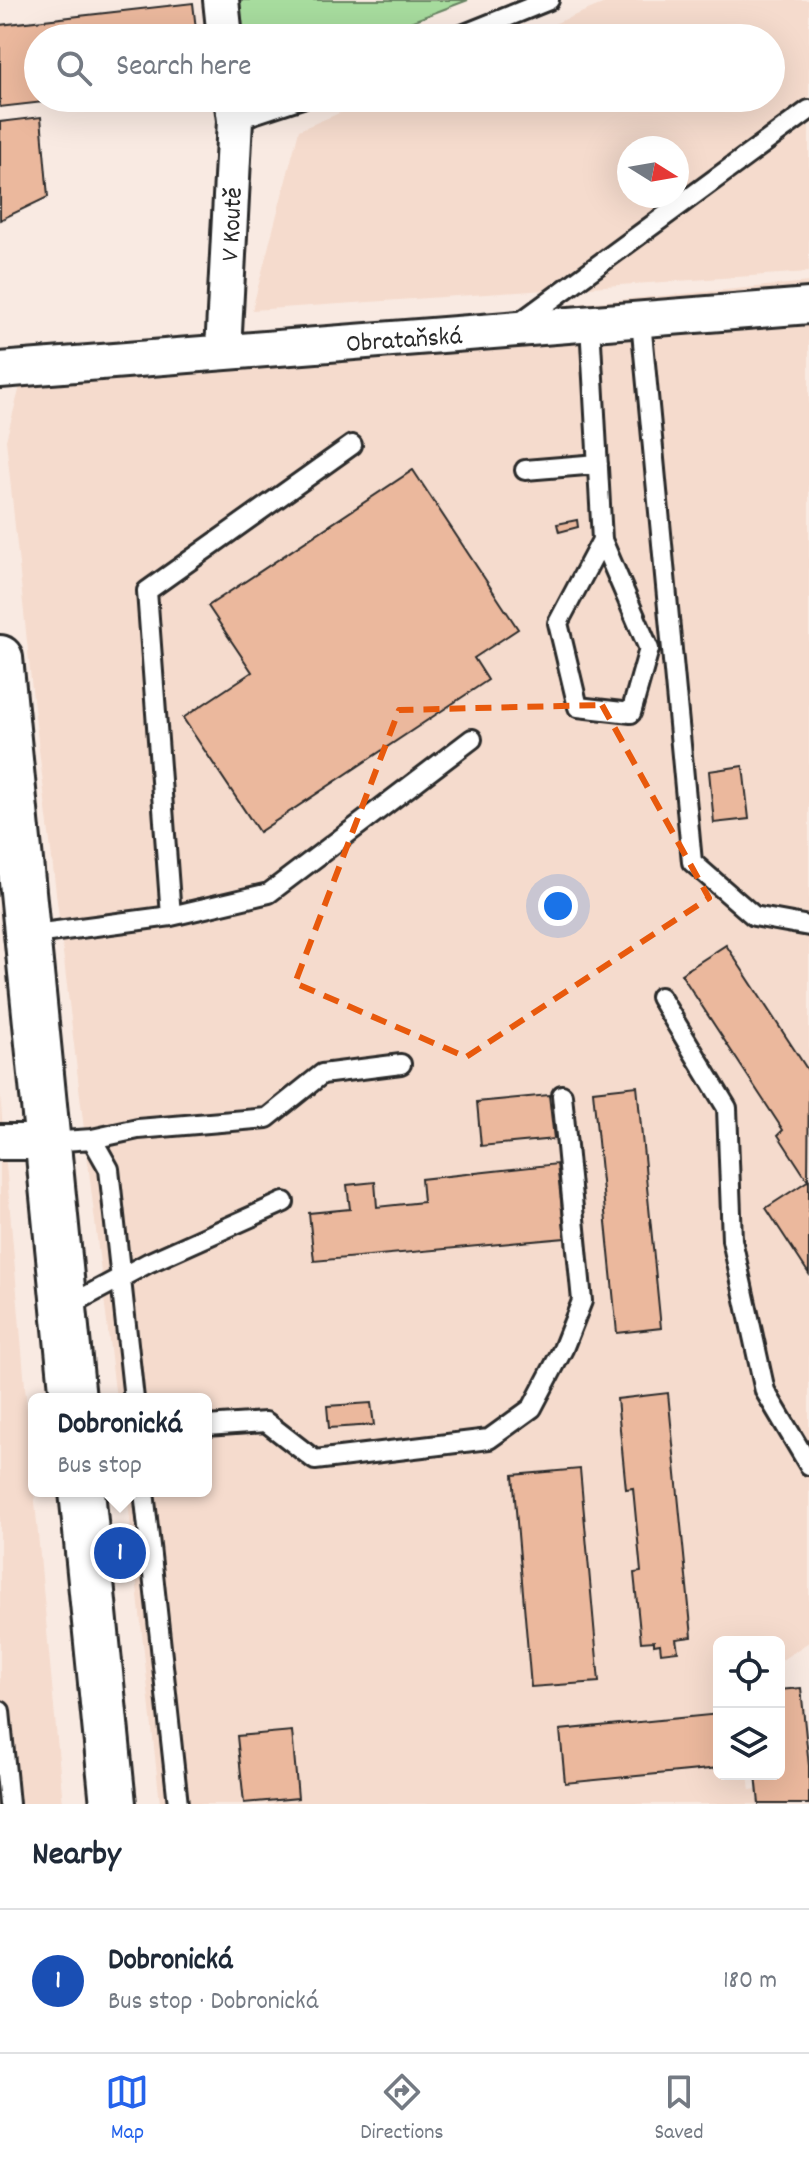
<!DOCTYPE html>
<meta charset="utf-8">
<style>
:root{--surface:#fff;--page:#f6f6f7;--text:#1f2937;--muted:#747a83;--line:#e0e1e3;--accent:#2563eb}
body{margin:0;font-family:Dekko,sans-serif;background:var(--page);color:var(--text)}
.controls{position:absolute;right:24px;bottom:24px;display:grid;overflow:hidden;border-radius:12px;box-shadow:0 8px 32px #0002}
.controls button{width:72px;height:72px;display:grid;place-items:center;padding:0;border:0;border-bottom:2px solid var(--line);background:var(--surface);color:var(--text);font:40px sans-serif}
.compass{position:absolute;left:617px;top:136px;width:72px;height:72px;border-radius:50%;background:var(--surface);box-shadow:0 8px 32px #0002;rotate:101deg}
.you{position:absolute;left:558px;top:906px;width:28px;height:28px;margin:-20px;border:6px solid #fff;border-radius:50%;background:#1a73e8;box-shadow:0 0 0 12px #1a73e833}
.badge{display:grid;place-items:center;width:52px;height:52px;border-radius:50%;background:var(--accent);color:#fff;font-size:26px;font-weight:700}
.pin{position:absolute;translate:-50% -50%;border:4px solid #fff;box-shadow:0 2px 8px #0006}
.popup{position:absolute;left:28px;top:1393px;width:184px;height:104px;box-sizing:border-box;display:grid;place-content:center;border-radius:12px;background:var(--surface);filter:drop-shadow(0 2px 6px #0005);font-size:26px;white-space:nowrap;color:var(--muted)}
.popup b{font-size:30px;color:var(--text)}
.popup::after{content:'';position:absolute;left:50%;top:100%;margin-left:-16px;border:16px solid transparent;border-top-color:var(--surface)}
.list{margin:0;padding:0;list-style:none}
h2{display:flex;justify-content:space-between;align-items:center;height:104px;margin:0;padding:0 32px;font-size:34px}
h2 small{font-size:26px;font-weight:400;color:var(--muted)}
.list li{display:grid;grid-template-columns:52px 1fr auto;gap:24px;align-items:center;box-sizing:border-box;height:144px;padding:0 32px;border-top:2px solid var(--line)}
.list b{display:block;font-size:30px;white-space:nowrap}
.list p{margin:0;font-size:26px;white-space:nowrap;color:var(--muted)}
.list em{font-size:26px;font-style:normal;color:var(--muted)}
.icon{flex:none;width:44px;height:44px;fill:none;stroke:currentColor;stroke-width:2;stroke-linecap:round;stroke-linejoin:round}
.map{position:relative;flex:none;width:809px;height:1804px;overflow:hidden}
.search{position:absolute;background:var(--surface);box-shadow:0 8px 32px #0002;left:24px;right:24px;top:24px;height:88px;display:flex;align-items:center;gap:20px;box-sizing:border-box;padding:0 28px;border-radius:44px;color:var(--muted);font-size:30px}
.sheet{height:248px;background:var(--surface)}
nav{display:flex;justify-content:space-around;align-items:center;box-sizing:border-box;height:112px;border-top:2px solid var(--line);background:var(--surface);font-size:22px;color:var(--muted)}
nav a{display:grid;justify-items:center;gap:4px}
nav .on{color:var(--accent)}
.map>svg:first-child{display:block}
.built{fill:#f5dbcd;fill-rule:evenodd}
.green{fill:#a7dc9e;stroke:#698464;stroke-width:2}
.building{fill:#ebb89d;stroke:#2b2b2b;stroke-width:2}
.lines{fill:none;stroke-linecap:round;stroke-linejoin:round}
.service-casing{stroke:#2b2b2b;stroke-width:24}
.minor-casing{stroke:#2b2b2b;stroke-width:40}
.tertiary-casing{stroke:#2b2b2b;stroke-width:50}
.service{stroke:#fff;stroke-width:18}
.minor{stroke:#fff;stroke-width:34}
.tertiary{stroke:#fff;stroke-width:44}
.marked{fill:none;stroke:#e8590c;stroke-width:6;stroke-dasharray:16 10;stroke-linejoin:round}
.labels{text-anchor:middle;stroke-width:6;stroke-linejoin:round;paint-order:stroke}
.street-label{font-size:26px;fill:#2b2b2b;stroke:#fff}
</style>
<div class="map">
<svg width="809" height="1804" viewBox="0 0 809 1804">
<rect width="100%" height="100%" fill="#f9eae2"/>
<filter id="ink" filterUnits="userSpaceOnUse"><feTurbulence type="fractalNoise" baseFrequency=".0125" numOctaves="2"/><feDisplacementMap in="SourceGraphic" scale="16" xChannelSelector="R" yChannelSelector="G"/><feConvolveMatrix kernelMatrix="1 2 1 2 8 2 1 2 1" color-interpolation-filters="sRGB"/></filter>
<g filter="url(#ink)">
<path class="built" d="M612,0H809V272L252,310L299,130L375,98H771V38H520ZM629,148H677V196H629Z
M809,282V1642L779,1662V1642H719V1774H748L750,1790L757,1789L755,1774H779V1690L801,1688L804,1708L806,1710L804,1711L809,1765V1804H160L127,1491H206V1399H116L33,699L6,440L28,356Z
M0,1094L34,1491L63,1804H0Z"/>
<path class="green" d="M233,0H468L368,38H238Z"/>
<path class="building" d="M193,3L197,38H38V98H79L0,107V25Z
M41,117L48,197L0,220V122Z
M413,470L518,629L474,658L488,680L259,832L183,718L252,672L208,606Z
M577,520L578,527L559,532L557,524Z
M743,766L749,819L714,823L709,771Z
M726,945L809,1072L808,1181L778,1135L783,1130L681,974Z
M637,1086L661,1328L617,1333L593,1091Z
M549,1095L554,1139L481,1146L477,1102Z
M557,1164L565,1238L314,1261L309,1213L350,1209L347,1185L375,1182L377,1207L423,1202L421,1179Z
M809,1180V1274L766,1208Z
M668,1393L692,1637L676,1639L678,1651L661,1653L660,1644L654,1645V1641L641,1642L634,1573L641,1572L633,1488L626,1489L617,1399Z
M371,1403L374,1425L329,1428L327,1406Z
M580,1469L599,1682L531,1687L513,1475Z
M801,1688L809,1766V1804H759L756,1774H779V1690Z
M719,1714V1768L565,1783L560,1730Z
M292,1731L298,1798L244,1803L237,1736Z"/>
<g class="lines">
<defs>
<path id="service" d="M455,38L549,0
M235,120L302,98
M641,321L692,862L754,916L809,926
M518,324L809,110
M590,324L602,540L558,623L578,707L631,713L649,649L602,540
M525,470L598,464
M171,916L147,591L352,445
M27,935L171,916L269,893L472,739
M660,997L727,1108L732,1240L765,1391L809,1465
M92,1139L109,1169L134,1399
M48,1142L92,1139L138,1129L267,1118L322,1074L401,1064
M64,1308L148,1263L284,1202
M206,1426L266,1422L315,1460L489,1439L532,1408L563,1349L582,1301L562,1095
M144,1491L178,1804
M0,1711L9,1804"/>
<path id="minor" d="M221,0L225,38
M223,351L235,120L232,98
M0,370L809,306
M0,1142H48"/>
<path id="tertiary" d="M0,658L73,1399
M82,1491L113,1804"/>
</defs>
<use href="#service" class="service-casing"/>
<use href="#minor" class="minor-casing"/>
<use href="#tertiary" class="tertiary-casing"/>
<use href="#service" class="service"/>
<use href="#minor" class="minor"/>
<use href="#tertiary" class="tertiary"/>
</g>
</g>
<path class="marked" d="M602,705L709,898L466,1057L295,983L399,710Z"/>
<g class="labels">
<g class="street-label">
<text transform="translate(230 224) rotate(-87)" y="9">V Koutě</text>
<text transform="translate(404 338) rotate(-4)" y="9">Obrataňská</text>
</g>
</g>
</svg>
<div class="controls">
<button><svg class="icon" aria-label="locate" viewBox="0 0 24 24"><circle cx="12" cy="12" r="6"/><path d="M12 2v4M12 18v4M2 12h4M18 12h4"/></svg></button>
<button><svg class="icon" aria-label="layers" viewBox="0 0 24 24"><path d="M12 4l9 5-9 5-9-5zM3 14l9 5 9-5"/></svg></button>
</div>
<svg class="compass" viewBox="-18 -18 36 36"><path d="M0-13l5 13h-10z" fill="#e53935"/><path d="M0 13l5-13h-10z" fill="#747a83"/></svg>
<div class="you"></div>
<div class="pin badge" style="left:120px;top:1553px;background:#1a4fb4">1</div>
<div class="popup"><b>Dobronická</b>Bus stop</div>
<div class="search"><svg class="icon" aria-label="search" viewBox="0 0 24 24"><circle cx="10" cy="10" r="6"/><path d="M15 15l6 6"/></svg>Search here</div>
</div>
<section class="sheet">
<h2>Nearby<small></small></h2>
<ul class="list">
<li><span class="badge" style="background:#1a4fb4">1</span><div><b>Dobronická</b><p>Bus stop · Dobronická</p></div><em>180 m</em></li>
</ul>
</section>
<nav>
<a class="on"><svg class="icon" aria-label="map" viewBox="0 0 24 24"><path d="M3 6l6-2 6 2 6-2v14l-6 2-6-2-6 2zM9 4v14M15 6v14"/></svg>Map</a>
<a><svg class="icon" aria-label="directions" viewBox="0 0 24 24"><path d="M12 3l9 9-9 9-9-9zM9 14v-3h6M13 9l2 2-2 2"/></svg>Directions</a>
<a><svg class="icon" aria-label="saved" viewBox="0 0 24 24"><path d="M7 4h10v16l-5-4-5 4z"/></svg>Saved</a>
</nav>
